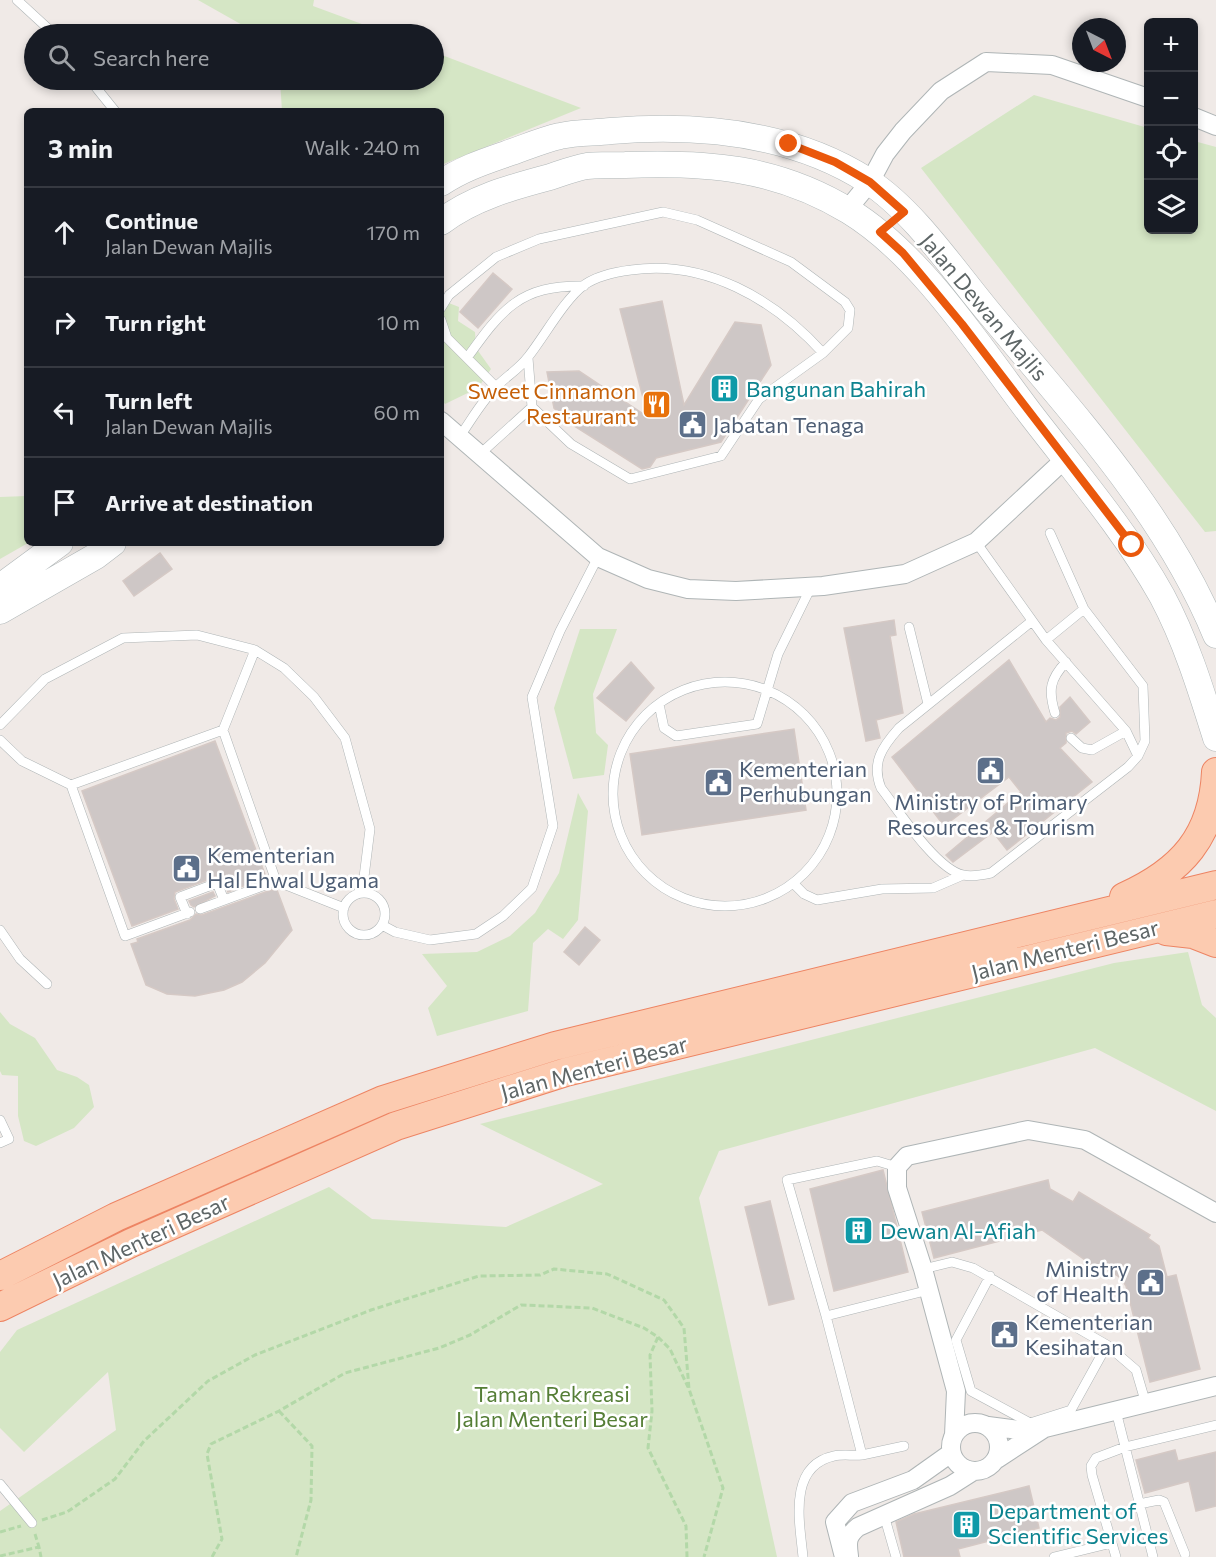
<!DOCTYPE html>
<meta charset="utf-8">
<style>
:root{--surface:#171b24;--page:#20242c;--text:#f1f3f6;--muted:#9ea1a6;--line:#363941}
body{margin:0;font-family:Commissioner,sans-serif;background:var(--page);color:var(--text)}
.controls{position:absolute;right:18px;top:18px;display:grid;overflow:hidden;border-radius:9px;box-shadow:0 3px 9px #0003}
.controls button{width:54px;height:54px;display:grid;place-items:center;padding:0;border:0;border-bottom:2px solid var(--line);background:var(--surface);color:var(--text);font:30px sans-serif}
.compass{position:absolute;left:1072px;top:18px;width:54px;height:54px;border-radius:50%;background:var(--surface);box-shadow:0 3px 9px #0003;rotate:138deg}
.stop{position:absolute;width:18px;height:18px;margin:-14px;border:4px solid #ea580c;border-radius:50%;background:#fff}
.stop.end{background:#ea580c;border-color:#fff;box-shadow:0 2px 6px #0008}
.list{margin:0;padding:0;list-style:none}
h2{display:flex;justify-content:space-between;align-items:center;height:78px;margin:0;padding:0 24px;font-size:26px}
h2 small{font-size:20px;font-weight:400;color:var(--muted)}
.list li{display:grid;grid-template-columns:39px 1fr auto;gap:18px;align-items:center;box-sizing:border-box;height:90px;padding:0 24px;border-top:2px solid var(--line)}
.list b{display:block;font-size:22px;white-space:nowrap}
.list p{margin:0;font-size:20px;white-space:nowrap;color:var(--muted)}
.list em{font-size:20px;font-style:normal;color:var(--muted)}
.icon{flex:none;width:33px;height:33px;fill:none;stroke:currentColor;stroke-width:2;stroke-linecap:round;stroke-linejoin:round}
.map{position:relative;flex:none;width:1216px;height:1557px;overflow:hidden}
.search{position:absolute;background:var(--surface);box-shadow:0 3px 9px #0003;left:24px;top:24px;width:420px;height:66px;display:flex;align-items:center;gap:15px;box-sizing:border-box;padding:0 21px;border-radius:33px;color:var(--muted);font-size:22px}
.panel{position:absolute;background:var(--surface);box-shadow:0 3px 9px #0003;left:24px;top:108px;width:420px;height:438px;border-radius:9px}
.map>svg:first-child{display:block}
.green{fill:#d5e6c5}
.building{fill:#cec7c6;stroke:#d5c9c5;stroke-width:1.5}
.lines{fill:none;stroke-linecap:round;stroke-linejoin:round}
.lane-casing{stroke:#afb5b6;stroke-width:10}
.street-casing{stroke:#afb5b6;stroke-width:20}
.secondary-casing{stroke:#b1b8b9;stroke-width:27}
.primary-casing{stroke:#ed8463;stroke-width:30}
.path{stroke:#b3d8a8;stroke-width:3;stroke-dasharray:6 3;stroke-linecap:butt}
.lane{stroke:#fff;stroke-width:9}
.street{stroke:#fff;stroke-width:18}
.secondary{stroke:#fff;stroke-width:26}
.primary{stroke:#fccbb0;stroke-width:28}
.route{stroke:#ea580c;stroke-width:8}
.labels{text-anchor:middle;stroke-width:5;stroke-linejoin:round;paint-order:stroke}
.street-label{font-size:22px;fill:#5e6667;stroke:#fff}
.culture-label{font-size:22px;fill:#0d838f;stroke:#fff;text-anchor:start}
.food-label{font-size:22px;fill:#c56008;stroke:#fff;text-anchor:end}
.service-label{font-size:22px;fill:#4e5e75;stroke:#fff;text-anchor:start}
.park-label{font-size:22px;fill:#557e36;stroke:#fff}
</style>
<div class="map">
<svg width="1216" height="1557" viewBox="0 0 1216 1557">
<rect width="100%" height="100%" fill="#f0eae7"/>
<path class="green" d="M198,0H314L313,6L389,34H258Z
M434,52L581,108L441,165V111H282L280,80H434Z
M1034,95L1148,128V230H1194V141L1216,147V531L1205,532L921,168Z
M441,300L459,307L458,321L475,332L476,348L491,369L478,388L445,404L441,399Z
M27,496L28,543L0,559V497Z
M580,629H617L593,694L596,733L608,745L604,775L573,779L554,708Z
M578,793L588,811L578,920L563,939L548,929L533,943L528,1011L437,1036L428,1008L447,986L422,954L477,952L510,936L535,913L559,873Z
M1188,952L1202,1005L1216,1018V1111L1095,1048L719,1151L699,1198L777,1557H0V1511L116,1430L108,1372L24,1452L0,1428V1352L17,1330L329,1187L372,1219L506,1227L603,1184L480,1124L1114,963Z
M0,1012L10,1024L35,1038L57,1070L77,1077L89,1085L94,1107L74,1128L36,1146L24,1141L18,1116V1076L2,1075L0,1071Z"/>
<path class="building" d="M493,273L512,289L478,328L460,312Z
M662,301L684,405L735,322L761,325L771,365L721,442L656,458L650,467L642,469L571,424L554,408L547,372L579,371L648,417L620,309Z
M160,553L172,569L134,596L123,581Z
M894,620L896,635L890,636L903,713L876,720L880,738L866,741L844,628Z
M1009,660L1046,722L1050,718L1056,720L1060,717V707L1070,697L1090,722L1076,734L1072,731L1066,733V743L1060,748L1092,782L1007,850L993,832L953,862L946,855L1021,792L1009,777L944,826L892,757Z
M631,662L654,688L626,721L597,698Z
M794,729L806,810L642,835L630,754Z
M215,741L266,877L228,892L222,878L215,877L175,892L174,899L178,909L132,926L82,791Z
M271,890H277L292,930L265,963L242,982L224,990L195,996L167,994L146,985L131,944L138,942L137,939L190,920L196,914L202,915Z
M213,892L215,896L194,907L191,905L189,901Z
M585,927L600,940L579,965L564,952Z
M883,1170L908,1272L834,1291L810,1189Z
M1048,1180L1050,1189L1073,1202L1079,1192L1150,1235L1148,1238L1159,1246L1167,1277L1176,1275L1200,1369L1150,1382L1126,1286L1121,1278L1101,1265L1098,1269L1042,1230L934,1258L922,1212Z
M770,1201L794,1299L769,1305L745,1207Z
M1175,1450L1178,1461L1216,1452V1506L1196,1511L1189,1481L1145,1493L1136,1460Z
M1029,1486L1039,1528L958,1549L960,1557H904L896,1522L914,1514Z"/>
<g class="lines">
<defs>
<path id="lane" d="M17,0L54,34
M90,80L115,111
M441,308L449,295L496,257L539,239L663,212L697,220L791,262L845,302L850,310L848,328L823,353
M441,320L447,338L496,387
M467,358C502,309 520,285 584,286
M460,436C472,419 483,399 498,385C507,376 520,368 528,357C544,337 564,300 584,285C597,276 615,272 631,270C705,259 774,299 823,353L759,399L721,456L630,479L571,444L532,407L528,358
M480,454L532,407
M1050,533L1084,609
M976,542L1046,640L1126,731L1138,756L1128,767L991,873C982,875 972,877 963,875C936,869 898,810 881,788C871,763 882,747 899,728L1032,621
M909,627L928,704
M1046,640L1084,609L1143,686L1145,741L1138,756
M613 794a112 112 0 1 1 224 0a112 112 0 1 1-224 0Z
M659,704L664,728L676,736L757,724L778,654L811,587
M1055,713C1048,690 1050,679 1066,662
M0,725L45,679L123,638L197,635L255,650L284,668L314,697L345,738L370,829L364,877L358,894
M223,730L255,650
M1071,738L1082,748L1092,750L1126,731
M0,740L22,761L71,785
M276,881L344,908
M793,883L804,894L817,900L882,889L933,888L963,875
M343 914a21 21 0 1 1 42 0a21 21 0 1 1-42 0Z
M190,912L125,936L71,785L223,730L276,881L200,909
M187,914L180,897L217,883L224,900
M382,925L395,932L430,940L476,934L503,916L532,888L553,826L532,697L560,631L598,557
M0,930L20,959L47,984
M0,1120L9,1139L0,1143
M923,1269L952,1262L973,1268L1107,1345L1136,1370L1146,1404
M990,1276L956,1340L971,1391L1030,1423L1071,1410L1107,1345
M826,1316L787,1180L877,1161L897,1167
M1116,1411L1153,1557
M904,1446L862,1455L826,1316L929,1290
M0,1484L32,1523
M1139,1504L1159,1500L1164,1502L1185,1554
M884,1515L896,1557
M803,1557C800,1524 787,1466 834,1456C843,1454 853,1456 862,1455
M1054,1557L1112,1543
M1116,1557L1092,1475L1091,1466L1096,1458L1125,1447L1216,1425"/>
<path id="street" d="M1194,117L1216,126
M847,210L870,182L885,154L903,131L941,91L986,62L1052,65L1148,98
M441,421L598,557L648,579L688,589L736,591L823,586L905,574L976,542L1065,459
M951 1447a24 24 0 1 1 48 0a24 24 0 1 1-48 0Z
M988,1426L1019,1430L1045,1428L1216,1386
M954,1435L956,1391L923,1269L897,1188V1167L907,1156L1028,1130L1085,1140L1216,1213
M997,1459L1043,1429
M849,1556C847,1542 847,1536 858,1527L950,1486L972,1472
M844,1557L835,1522L852,1503L913,1480L951,1453"/>
<path id="secondary" d="M441,183C462,169 483,162 506,154C524,148 542,140 560,136C576,132 594,133 611,131C699,124 792,132 868,181C913,210 952,268 986,309C1070,411 1165,511 1216,635
M441,222C472,198 512,187 550,177C562,173 575,168 587,166C599,165 612,165 625,165C707,162 777,167 849,211C921,255 978,345 1029,412C1075,472 1125,530 1162,596C1186,641 1201,690 1216,738
M0,587L60,543
M0,611L96,556L113,543"/>
<path id="primary" d="M1124,897C1182,871 1213,836 1216,772
M1166,931L1193,934L1216,943
M0,1276L116,1217L383,1100L555,1046L1216,885
M0,1307L131,1243L396,1126L566,1072L1216,914"/>
</defs>
<use href="#lane" class="lane-casing"/>
<use href="#street" class="street-casing"/>
<use href="#secondary" class="secondary-casing"/>
<use href="#primary" class="primary-casing"/>
<path class="path" d="M658,1337L670,1349L688,1387
M279,1411L312,1446L311,1500L296,1557
M42,1520L67,1512L115,1479L144,1441L208,1381L255,1355L371,1310L479,1276L540,1275L554,1269L607,1274L664,1300L684,1328L689,1389L723,1488L704,1557
M0,1532L21,1526
M35,1534L39,1547
M0,1556L39,1547L41,1557
M212,1557L222,1539L207,1454L211,1444L279,1411L345,1373L439,1348L470,1335L521,1305L592,1308L644,1328L658,1337L650,1355L652,1411L648,1448L686,1526L687,1557"/>
<use href="#lane" class="lane"/>
<use href="#street" class="street"/>
<use href="#secondary" class="secondary"/>
<use href="#primary" class="primary"/>
</g>
<g class="lines">
<path class="route" d="M789,144L835,162L870,182L904,212L880,232L903,253L962,324L1132,545"/>
</g>
<defs>
<symbol id="building-square" viewBox="-11 -11 22 22"><rect x="-9" y="-9" width="18" height="18" rx="4" fill="#0f9aa8" stroke="#fff"/><path d="M-4-6H4V6H1V3H-1V6H-4ZM-2.5-4.3h1.7v1.8h-1.7ZM.8-4.3h1.7v1.8H.8ZM-2.5-1h1.7V.8h-1.7ZM.8-1h1.7V.8H.8Z" fill="#fff"/></symbol>
<symbol id="restaurant-square" viewBox="-11 -11 22 22"><rect x="-9" y="-9" width="18" height="18" rx="4" fill="#e8710a" stroke="#fff"/><path d="M-5-6h1v4h1v-4h1v4h1v-4h1v5L-1.5 .5V6h-2V.5L-5-1ZM5-6V6H3V1.5H1.5Q1.5-4 5-6Z" fill="#fff"/></symbol>
<symbol id="civic-square" viewBox="-11 -11 22 22"><rect x="-9" y="-9" width="18" height="18" rx="4" fill="#5c6f8a" stroke="#fff"/><path d="M-.6-6.5H3V-4.5H.6V-3L4-1V1h2V6H-6V1h2V-1L-.6-3ZM-1.2 2.5V6h2.4V2.5Z" fill="#fff"/></symbol>
</defs>
<g fill-rule="evenodd">
<use href="#building-square" x="708" y="372" width="33" height="33"/>
<use href="#restaurant-square" x="640" y="388" width="33" height="33"/>
<use href="#civic-square" x="676" y="408" width="33" height="33"/>
<use href="#civic-square" x="974" y="754" width="33" height="33"/>
<use href="#civic-square" x="702" y="766" width="33" height="33"/>
<use href="#civic-square" x="170" y="852" width="33" height="33"/>
<use href="#building-square" x="842" y="1214" width="33" height="33"/>
<use href="#civic-square" x="1134" y="1266" width="33" height="33"/>
<use href="#civic-square" x="988" y="1318" width="33" height="33"/>
<use href="#building-square" x="950" y="1508" width="33" height="33"/>
</g>
<g class="labels">
<g class="street-label">
<text transform="translate(984 307) rotate(50)" y="8">Jalan Dewan Majlis</text>
<text transform="translate(1065 950) rotate(-14)" y="8">Jalan Menteri Besar</text>
<text transform="translate(594 1068) rotate(-15)" y="8">Jalan Menteri Besar</text>
<text transform="translate(141 1241) rotate(-25)" y="8">Jalan Menteri Besar</text>
</g>
<g class="culture-label">
<text x="746" y="397">Bangunan Bahirah</text>
<text x="880" y="1239">Dewan Al-Afiah</text>
<text x="988" y="1519">Department of<tspan x="988" dy="25">Scientific Services</tspan></text>
</g>
<g class="food-label">
<text x="636" y="399">Sweet Cinnamon<tspan x="636" dy="25">Restaurant</tspan></text>
</g>
<g class="service-label">
<text x="713" y="433">Jabatan Tenaga</text>
<text x="739" y="777">Kementerian<tspan x="739" dy="25">Perhubungan</tspan></text>
<text x="991" y="810" text-anchor="middle">Ministry of Primary<tspan x="991" dy="25">Resources &amp; Tourism</tspan></text>
<text x="207" y="863">Kementerian<tspan x="207" dy="25">Hal Ehwal Ugama</tspan></text>
<text x="1129" y="1277" text-anchor="end">Ministry<tspan x="1129" dy="25">of Health</tspan></text>
<text x="1025" y="1330">Kementerian<tspan x="1025" dy="25">Kesihatan</tspan></text>
</g>
<g class="park-label">
<text x="552" y="1402">Taman Rekreasi<tspan x="552" dy="25">Jalan Menteri Besar</tspan></text>
</g>
</g>
</svg>
<div class="controls">
<button>+</button>
<button>−</button>
<button><svg class="icon" aria-label="locate" viewBox="0 0 24 24"><circle cx="12" cy="12" r="6"/><path d="M12 2v4M12 18v4M2 12h4M18 12h4"/></svg></button>
<button><svg class="icon" aria-label="layers" viewBox="0 0 24 24"><path d="M12 4l9 5-9 5-9-5zM3 14l9 5 9-5"/></svg></button>
</div>
<svg class="compass" viewBox="-18 -18 36 36"><path d="M0-13l5 13h-10z" fill="#e53935"/><path d="M0 13l5-13h-10z" fill="#9ea1a6"/></svg>
<div class="stop" style="left:1132px;top:545px"></div>
<div class="stop end" style="left:789px;top:144px"></div>
<div class="search"><svg class="icon" aria-label="search" viewBox="0 0 24 24"><circle cx="10" cy="10" r="6"/><path d="M15 15l6 6"/></svg>Search here</div>
<section class="panel">
<h2>3 min<small>Walk · 240 m</small></h2>
<ul class="list">
<li><svg class="icon" aria-label="ahead" viewBox="0 0 24 24"><path d="M12 20V5M6 11l6-6 6 6"/></svg><div><b>Continue</b><p>Jalan Dewan Majlis</p></div><em>170 m</em></li>
<li><svg class="icon" aria-label="right" viewBox="0 0 24 24"><path d="M7 20v-9h11M14 6l5 5-5 5"/></svg><div><b>Turn right</b></div><em>10 m</em></li>
<li><svg class="icon" aria-label="left" viewBox="0 0 24 24"><path d="M17 20v-9H6M10 6l-5 5 5 5"/></svg><div><b>Turn left</b><p>Jalan Dewan Majlis</p></div><em>60 m</em></li>
<li><svg class="icon" aria-label="arrive" viewBox="0 0 24 24"><path d="M6 21V4h12l-3 4 3 4H6"/></svg><div><b>Arrive at destination</b></div></li>
</ul>
</section>
</div>
